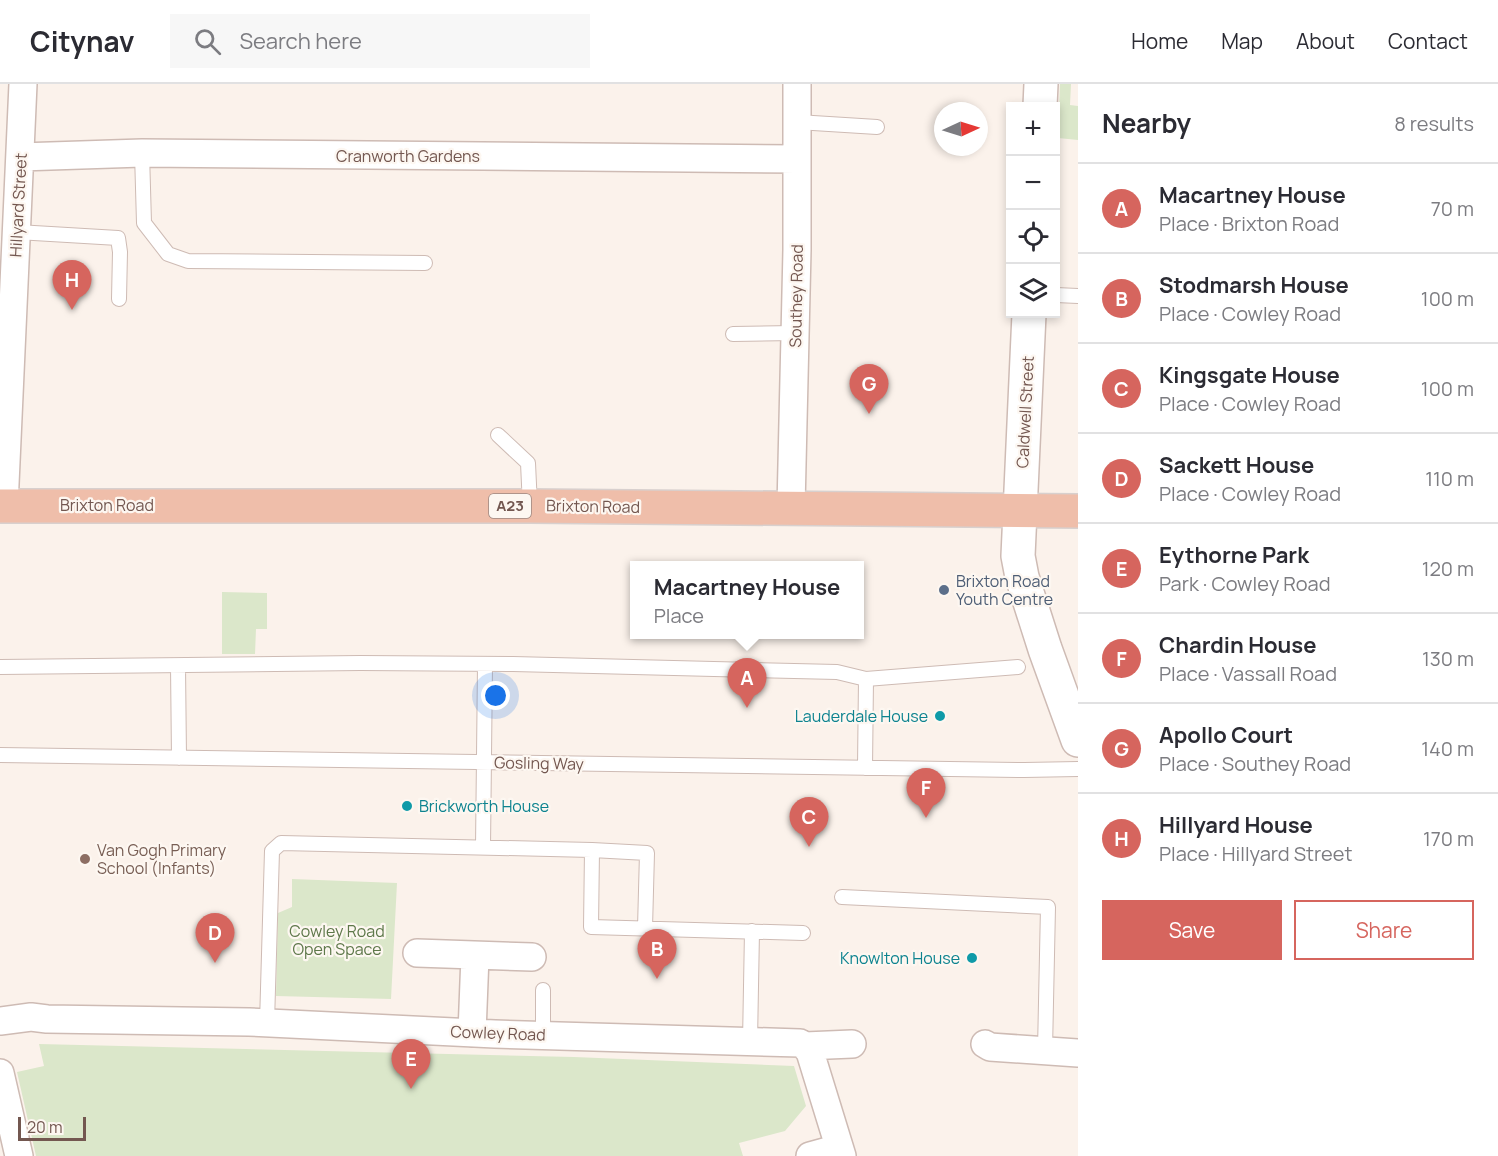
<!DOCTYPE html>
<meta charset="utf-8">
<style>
:root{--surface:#fff;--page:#f7f7f7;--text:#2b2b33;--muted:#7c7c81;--line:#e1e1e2;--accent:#d6655e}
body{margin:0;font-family:Manrope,sans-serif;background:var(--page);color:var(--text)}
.controls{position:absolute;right:18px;top:18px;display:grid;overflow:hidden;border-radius:0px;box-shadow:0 3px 9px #0003}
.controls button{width:54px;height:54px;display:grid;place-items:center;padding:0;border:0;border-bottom:2px solid var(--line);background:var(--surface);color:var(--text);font:30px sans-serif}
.compass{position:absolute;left:934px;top:18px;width:54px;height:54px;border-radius:50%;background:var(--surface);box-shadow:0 3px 9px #0003;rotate:86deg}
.scale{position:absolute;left:18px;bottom:15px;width:68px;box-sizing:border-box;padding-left:6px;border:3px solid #735750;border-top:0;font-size:16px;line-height:21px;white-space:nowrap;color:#735750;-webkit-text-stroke:4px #fdf7f1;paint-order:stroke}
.you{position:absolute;left:496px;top:612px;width:21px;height:21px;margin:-15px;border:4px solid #fff;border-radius:50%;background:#1a73e8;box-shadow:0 0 0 9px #1a73e833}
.badge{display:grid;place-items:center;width:39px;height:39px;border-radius:50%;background:var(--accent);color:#fff;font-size:20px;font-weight:700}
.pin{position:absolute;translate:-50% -50px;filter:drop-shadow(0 2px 3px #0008)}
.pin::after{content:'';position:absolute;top:32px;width:21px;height:18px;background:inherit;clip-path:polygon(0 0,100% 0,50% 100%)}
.popup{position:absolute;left:630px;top:477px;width:234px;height:78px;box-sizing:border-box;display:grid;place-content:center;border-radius:0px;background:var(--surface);filter:drop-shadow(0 2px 4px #0005);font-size:20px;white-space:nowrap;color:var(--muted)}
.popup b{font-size:22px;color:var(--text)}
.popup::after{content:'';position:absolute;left:50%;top:100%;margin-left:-12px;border:12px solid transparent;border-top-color:var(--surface)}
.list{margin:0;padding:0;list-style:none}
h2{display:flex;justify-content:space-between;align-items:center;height:78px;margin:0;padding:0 24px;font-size:26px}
h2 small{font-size:20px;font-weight:400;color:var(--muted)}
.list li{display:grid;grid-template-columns:39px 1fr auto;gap:18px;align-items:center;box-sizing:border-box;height:90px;padding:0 24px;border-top:2px solid var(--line)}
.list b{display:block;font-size:22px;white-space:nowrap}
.list p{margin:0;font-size:20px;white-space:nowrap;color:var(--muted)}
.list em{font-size:20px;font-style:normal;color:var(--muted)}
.actions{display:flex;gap:12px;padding:18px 24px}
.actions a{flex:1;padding:14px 0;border:2px solid var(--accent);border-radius:0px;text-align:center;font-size:21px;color:var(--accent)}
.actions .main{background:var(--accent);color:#fff}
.icon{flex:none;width:33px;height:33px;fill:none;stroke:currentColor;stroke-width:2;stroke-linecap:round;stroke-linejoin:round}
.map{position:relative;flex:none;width:1078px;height:1072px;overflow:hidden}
header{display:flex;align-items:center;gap:36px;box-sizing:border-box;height:84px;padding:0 30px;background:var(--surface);border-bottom:2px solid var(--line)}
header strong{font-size:28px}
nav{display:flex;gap:33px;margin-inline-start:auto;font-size:21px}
.search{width:420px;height:54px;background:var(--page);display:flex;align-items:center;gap:15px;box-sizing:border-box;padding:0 21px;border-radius:0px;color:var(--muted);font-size:22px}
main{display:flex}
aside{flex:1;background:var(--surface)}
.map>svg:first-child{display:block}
.green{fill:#dbe7ca}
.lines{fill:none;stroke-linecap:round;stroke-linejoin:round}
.service-casing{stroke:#cebbb4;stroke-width:16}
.minor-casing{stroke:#cebbb4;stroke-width:30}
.tertiary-casing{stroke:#cebbb4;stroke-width:36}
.trunk-casing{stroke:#d8d0ce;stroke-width:36}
.service{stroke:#fff;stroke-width:14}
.minor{stroke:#fff;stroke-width:27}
.tertiary{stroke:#fff;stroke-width:33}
.trunk{stroke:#efbeaa;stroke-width:33}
.service-dot{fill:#5c6f8a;stroke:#fdf7f1;stroke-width:2}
.culture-dot{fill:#0f9aa8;stroke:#fdf7f1;stroke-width:2}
.education-dot{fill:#8d6e63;stroke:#fdf7f1;stroke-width:2}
.labels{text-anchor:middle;stroke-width:4.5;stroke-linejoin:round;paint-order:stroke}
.shield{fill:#fdf7f1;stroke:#9c8780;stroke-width:1.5}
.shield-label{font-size:15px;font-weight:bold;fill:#735750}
.street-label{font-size:16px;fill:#735750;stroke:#fdf7f1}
.service-label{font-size:16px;fill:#4e5e75;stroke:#fdf7f1;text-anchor:start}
.culture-label{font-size:16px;fill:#0d838f;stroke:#fdf7f1;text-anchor:end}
.education-label{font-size:16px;fill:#785e54;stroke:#fdf7f1;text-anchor:start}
.park-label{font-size:16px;fill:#5e784a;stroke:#fdf7f1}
</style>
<header>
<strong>Citynav</strong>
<div class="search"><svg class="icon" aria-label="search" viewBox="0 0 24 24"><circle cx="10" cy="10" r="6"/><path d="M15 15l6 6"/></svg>Search here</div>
<nav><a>Home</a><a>Map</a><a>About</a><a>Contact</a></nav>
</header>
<main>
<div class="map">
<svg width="1078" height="1072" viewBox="0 0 1078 1072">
<rect width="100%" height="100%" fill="#fbf2eb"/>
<path class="green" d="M1060,0H1071L1070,21L1078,22V56L1058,54Z
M222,508L267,509V545H256L255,570H222Z
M292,795L397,799L391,915L276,912L278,829L292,823Z
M39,960L574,973L794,982L806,1022L785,1047L739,1059L743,1072H36L17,988L44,982Z"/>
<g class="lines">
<defs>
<path id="service" d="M797,38L877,43
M142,69L144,139L168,170L188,177L425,179
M17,148L118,154L120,168L119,215
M1056,211L1078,212
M733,250L795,249
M498,351L528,379L530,422
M178,582L179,674
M0,583L360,579L513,580L837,588L866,595L1018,583
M0,671L1024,686L1078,685
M865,684L866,595
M483,763L485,581
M842,813L1048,823L1045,966
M645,844L647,769L592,766L591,843L803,849
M543,906V951
M267,939L272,767L281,759L592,766
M750,958L752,847"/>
<path id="minor" d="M20,73L142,69L797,75
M4,422L23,0
M791,423L797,166V0
M417,869L532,873
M0,937L31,933L47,935L249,938L495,950L800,959L805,962L852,960
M472,949L475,872
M985,960L990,963L1078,969
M805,962L810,968L842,1072
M0,989L19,1072
M810,1072L839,1064"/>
<path id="tertiary" d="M1040,22L1041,0
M1029,230L1018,472L1022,493L1045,565L1078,656"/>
<path id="trunk" d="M0,422H530L1078,427"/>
</defs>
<use href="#service" class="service-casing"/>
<use href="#minor" class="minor-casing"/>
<use href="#tertiary" class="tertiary-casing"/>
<use href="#trunk" class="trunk-casing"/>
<use href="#service" class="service"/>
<use href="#minor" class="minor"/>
<use href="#tertiary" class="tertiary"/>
<use href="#trunk" class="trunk"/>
</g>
<circle class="service-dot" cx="944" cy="506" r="6"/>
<g class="culture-dot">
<circle cx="940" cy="632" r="6"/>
<circle cx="407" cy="722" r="6"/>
<circle cx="972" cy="874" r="6"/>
</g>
<circle class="education-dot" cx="85" cy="775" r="6"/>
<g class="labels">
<rect class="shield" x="489" y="410" width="42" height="24" rx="4.5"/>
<g class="shield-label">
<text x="510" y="427">A23</text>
</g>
<g class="street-label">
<text x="408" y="78">Cranworth Gardens</text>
<text transform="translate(18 121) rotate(-87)" y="6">Hillyard Street</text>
<text transform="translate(796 212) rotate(-89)" y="6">Southey Road</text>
<text transform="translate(1025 328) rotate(-87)" y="6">Caldwell Street</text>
<text x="107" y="427">Brixton Road</text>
<text transform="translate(593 422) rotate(1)" y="6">Brixton Road</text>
<text transform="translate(539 679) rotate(1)" y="6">Gosling Way</text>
<text transform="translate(498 949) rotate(2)" y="6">Cowley Road</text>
</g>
<g class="service-label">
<text x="956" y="503">Brixton Road<tspan x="956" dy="18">Youth Centre</tspan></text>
</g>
<g class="culture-label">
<text x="928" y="638">Lauderdale House</text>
<text x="419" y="728" text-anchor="start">Brickworth House</text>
<text x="960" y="880">Knowlton House</text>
</g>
<g class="education-label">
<text x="97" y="772">Van Gogh Primary<tspan x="97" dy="18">School (Infants)</tspan></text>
</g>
<g class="park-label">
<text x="337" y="853">Cowley Road<tspan x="337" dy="18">Open Space</tspan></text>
</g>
</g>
</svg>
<div class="controls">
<button>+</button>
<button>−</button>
<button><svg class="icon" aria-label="locate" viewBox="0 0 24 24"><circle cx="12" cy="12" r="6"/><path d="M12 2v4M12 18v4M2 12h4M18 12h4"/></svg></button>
<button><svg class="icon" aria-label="layers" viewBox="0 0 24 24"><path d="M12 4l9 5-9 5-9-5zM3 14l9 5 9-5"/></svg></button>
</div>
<svg class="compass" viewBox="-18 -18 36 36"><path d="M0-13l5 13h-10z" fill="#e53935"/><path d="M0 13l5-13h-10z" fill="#7c7c81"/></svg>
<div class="scale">20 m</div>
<div class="you"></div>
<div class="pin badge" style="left:747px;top:624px">A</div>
<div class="popup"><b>Macartney House</b>Place</div>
<div class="pin badge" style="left:657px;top:895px">B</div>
<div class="pin badge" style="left:809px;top:763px">C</div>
<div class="pin badge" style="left:215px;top:879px">D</div>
<div class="pin badge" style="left:411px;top:1005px">E</div>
<div class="pin badge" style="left:926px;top:734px">F</div>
<div class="pin badge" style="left:869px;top:330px">G</div>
<div class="pin badge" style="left:72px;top:226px">H</div>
</div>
<aside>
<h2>Nearby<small>8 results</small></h2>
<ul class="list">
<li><span class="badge">A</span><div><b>Macartney House</b><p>Place · Brixton Road</p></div><em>70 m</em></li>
<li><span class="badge">B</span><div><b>Stodmarsh House</b><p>Place · Cowley Road</p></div><em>100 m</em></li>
<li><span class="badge">C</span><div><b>Kingsgate House</b><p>Place · Cowley Road</p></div><em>100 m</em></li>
<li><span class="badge">D</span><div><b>Sackett House</b><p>Place · Cowley Road</p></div><em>110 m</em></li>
<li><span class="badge">E</span><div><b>Eythorne Park</b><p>Park · Cowley Road</p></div><em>120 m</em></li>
<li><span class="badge">F</span><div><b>Chardin House</b><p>Place · Vassall Road</p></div><em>130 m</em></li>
<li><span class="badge">G</span><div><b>Apollo Court</b><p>Place · Southey Road</p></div><em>140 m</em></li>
<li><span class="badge">H</span><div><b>Hillyard House</b><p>Place · Hillyard Street</p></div><em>170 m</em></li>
</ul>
<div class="actions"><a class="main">Save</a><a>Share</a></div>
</aside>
</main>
